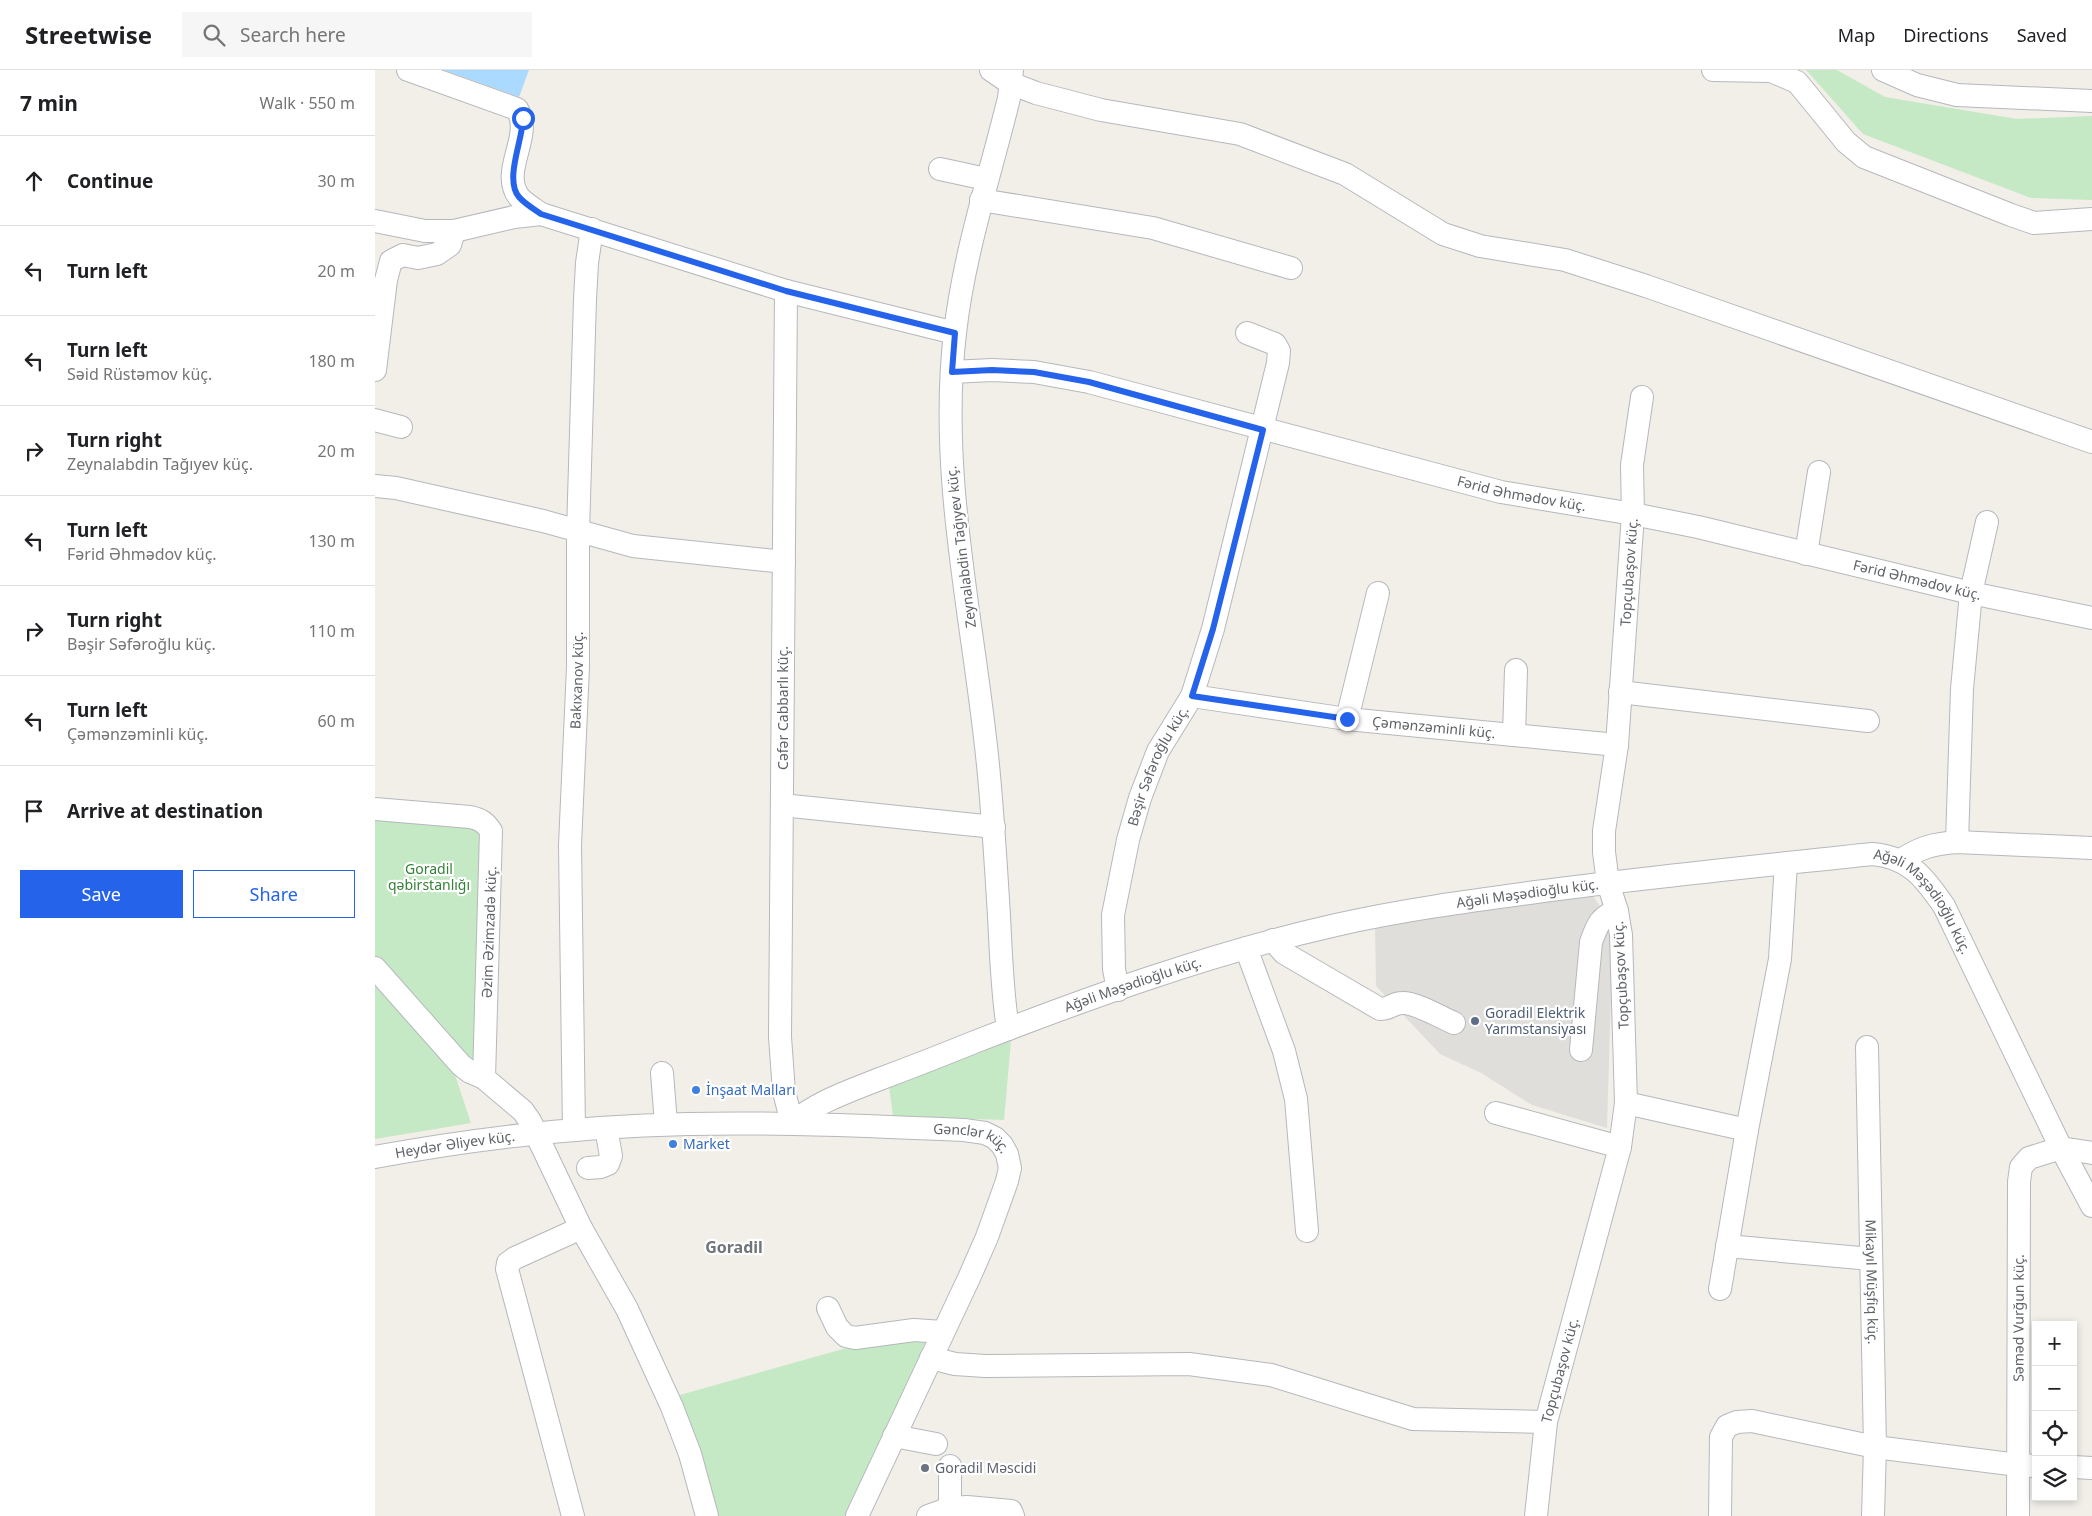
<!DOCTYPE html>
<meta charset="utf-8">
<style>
:root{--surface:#fff;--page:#f6f6f6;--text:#202124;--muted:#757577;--line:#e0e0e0;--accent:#2563eb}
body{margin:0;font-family:"Noto Sans",sans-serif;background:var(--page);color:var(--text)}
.controls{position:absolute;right:15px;bottom:15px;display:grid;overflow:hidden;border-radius:0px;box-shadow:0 2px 8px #0003}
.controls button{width:45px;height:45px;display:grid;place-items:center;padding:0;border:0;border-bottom:1px solid var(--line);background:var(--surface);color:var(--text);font:25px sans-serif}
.stop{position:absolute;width:15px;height:15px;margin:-11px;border:4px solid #2563eb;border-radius:50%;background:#fff}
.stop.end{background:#2563eb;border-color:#fff;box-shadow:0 1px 5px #0008}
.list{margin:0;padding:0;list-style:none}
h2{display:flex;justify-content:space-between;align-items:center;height:65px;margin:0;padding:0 20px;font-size:21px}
h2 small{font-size:16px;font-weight:400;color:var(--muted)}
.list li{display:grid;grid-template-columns:32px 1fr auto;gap:15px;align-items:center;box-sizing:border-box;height:90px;padding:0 20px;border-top:1px solid var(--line)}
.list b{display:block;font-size:19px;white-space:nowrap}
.list p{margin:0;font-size:16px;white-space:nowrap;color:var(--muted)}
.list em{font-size:16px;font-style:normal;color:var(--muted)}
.actions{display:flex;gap:10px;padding:15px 20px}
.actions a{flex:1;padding:11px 0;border:1px solid var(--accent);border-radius:0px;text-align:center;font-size:18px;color:var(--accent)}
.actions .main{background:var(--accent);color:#fff}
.icon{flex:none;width:28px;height:28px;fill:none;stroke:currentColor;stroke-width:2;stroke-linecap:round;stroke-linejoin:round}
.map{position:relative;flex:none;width:1717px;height:1446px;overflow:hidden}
header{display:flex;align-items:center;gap:30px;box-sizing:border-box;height:70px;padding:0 25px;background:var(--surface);border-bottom:1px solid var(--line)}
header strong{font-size:24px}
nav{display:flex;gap:28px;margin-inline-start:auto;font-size:18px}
.search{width:350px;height:45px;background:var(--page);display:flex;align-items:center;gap:12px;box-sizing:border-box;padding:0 18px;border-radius:0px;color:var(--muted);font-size:19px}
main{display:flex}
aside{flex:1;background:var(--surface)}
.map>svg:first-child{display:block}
.industrial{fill:#e0deda}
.green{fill:#c5e8c5}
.water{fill:#aadaff}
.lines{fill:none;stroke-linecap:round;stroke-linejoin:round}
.minor-casing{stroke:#b5b8bc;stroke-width:24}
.minor{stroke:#fff;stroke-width:22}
.route{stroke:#2563eb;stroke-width:6}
.service-dot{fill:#5c6f8a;stroke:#fff;stroke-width:2}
.shop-dot{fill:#3f7fe0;stroke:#fff;stroke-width:2}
.worship-dot{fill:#6b7280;stroke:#fff;stroke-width:2}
.labels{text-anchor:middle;stroke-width:4.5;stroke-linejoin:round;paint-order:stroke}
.street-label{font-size:14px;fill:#5f6368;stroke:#fff}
.park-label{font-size:14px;fill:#348238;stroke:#fff}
.service-label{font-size:14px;fill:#4e5e75;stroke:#fff;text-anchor:start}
.shop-label{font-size:14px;fill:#366cbe;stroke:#fff;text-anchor:start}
.worship-label{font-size:14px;fill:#5b616d;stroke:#fff;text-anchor:start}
.quarter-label{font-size:16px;font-weight:bold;fill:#70757a;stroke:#fff}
</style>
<header>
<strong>Streetwise</strong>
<div class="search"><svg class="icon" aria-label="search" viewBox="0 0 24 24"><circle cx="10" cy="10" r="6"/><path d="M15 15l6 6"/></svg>Search here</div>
<nav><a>Map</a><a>Directions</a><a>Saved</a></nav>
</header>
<main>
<aside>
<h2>7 min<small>Walk · 550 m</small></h2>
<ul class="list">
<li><svg class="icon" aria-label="ahead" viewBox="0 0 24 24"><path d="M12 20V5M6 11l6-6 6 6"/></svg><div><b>Continue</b></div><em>30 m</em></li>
<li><svg class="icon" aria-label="left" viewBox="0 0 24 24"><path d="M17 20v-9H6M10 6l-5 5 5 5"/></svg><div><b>Turn left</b></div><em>20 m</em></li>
<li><svg class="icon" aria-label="left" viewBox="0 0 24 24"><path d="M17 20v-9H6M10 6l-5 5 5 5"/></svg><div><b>Turn left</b><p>Səid Rüstəmov küç.</p></div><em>180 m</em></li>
<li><svg class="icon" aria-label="right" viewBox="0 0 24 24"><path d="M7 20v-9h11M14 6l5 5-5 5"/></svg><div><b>Turn right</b><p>Zeynalabdin Tağıyev küç.</p></div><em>20 m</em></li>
<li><svg class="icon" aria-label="left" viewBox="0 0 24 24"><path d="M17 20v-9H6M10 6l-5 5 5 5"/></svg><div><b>Turn left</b><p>Fərid Əhmədov küç.</p></div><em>130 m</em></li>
<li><svg class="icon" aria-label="right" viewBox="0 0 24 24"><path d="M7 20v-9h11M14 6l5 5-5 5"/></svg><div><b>Turn right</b><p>Bəşir Səfəroğlu küç.</p></div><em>110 m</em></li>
<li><svg class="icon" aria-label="left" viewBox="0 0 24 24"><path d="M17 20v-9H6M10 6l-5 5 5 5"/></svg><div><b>Turn left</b><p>Çəmənzəminli küç.</p></div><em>60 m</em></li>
<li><svg class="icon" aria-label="arrive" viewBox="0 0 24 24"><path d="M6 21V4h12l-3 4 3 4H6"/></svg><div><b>Arrive at destination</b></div></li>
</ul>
<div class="actions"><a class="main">Save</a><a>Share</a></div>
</aside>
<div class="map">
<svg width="1717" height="1446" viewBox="0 0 1717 1446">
<rect width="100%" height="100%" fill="#f1efe8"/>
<path class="industrial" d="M1216,823L1238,855L1232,1058L1157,1035L1106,1003L1065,984L1001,916L1000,857Z"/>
<path class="green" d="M1430,0H1462L1510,27L1642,49L1717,46V130L1656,128L1488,64L1433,2Z
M0,747L109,757L105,992L79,1002L96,1053L0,1069Z
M636,971L629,1050L518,1046L514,1016Z
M538,1262L553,1265L502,1393L474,1446H336L305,1325L468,1279Z"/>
<path class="water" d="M69,0H154L144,27Z"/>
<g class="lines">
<defs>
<g id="minor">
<path d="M33,0L142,39C159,66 124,101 144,127C149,133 159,139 166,144"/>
<path d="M616,0L635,13L661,23L726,40L865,64L970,104L1068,164L1105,176L1190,190L1271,216L1717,372"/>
<path d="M1338,0L1396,1L1422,12L1471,72L1489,87L1636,145L1659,153L1717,149"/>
<path d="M1508,0L1542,15L1582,25L1717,31"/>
<path d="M565,99L611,109"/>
<path d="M606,130L778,158L916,198"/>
<path d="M0,151L50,161H79L139,147L166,144L411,221L580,263"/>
<path id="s1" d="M411,221L405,967L409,1022L417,1053C442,1032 472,1022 502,1010C534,998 565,986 597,973C715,927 837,883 961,855C1027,840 1094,831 1161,822C1273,807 1385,796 1497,784C1534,787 1549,807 1569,836L1686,1078L1717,1136"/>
<path d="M0,300L11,210L16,191L28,185L43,188L62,184L75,175L79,161"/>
<path id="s2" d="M577,302L617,300L659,302L714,312L1126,422L1258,444L1323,457L1596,523L1717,548"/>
<path d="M0,350L26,357"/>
<path d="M0,416L21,418L168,451L258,476L409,492"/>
<path d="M1431,484L1444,402"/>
<path d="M1245,622L1493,651"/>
<path id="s3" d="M817,626L972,649L1242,675"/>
<path d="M972,649L1003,523"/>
<path d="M1139,665L1141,600"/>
<path d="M407,735L619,757"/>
<path d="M0,739L95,747C105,749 110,752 116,761L109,1008L148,1041L155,1051L206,1158L252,1239L297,1337L315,1384L332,1446"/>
<path d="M1582,772L1587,619L1596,523L1612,452"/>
<path d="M1526,790C1546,777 1558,774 1582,772L1717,778"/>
<path d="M898,870L909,883L1005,939C1015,939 1018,933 1027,933C1040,932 1067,948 1079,953"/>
<path d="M871,878L909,981L921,1029L932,1161"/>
<path d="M0,898L86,995L95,1002L109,1008"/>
<path id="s4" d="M743,920L739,899L738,845L753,770L765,728L783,681L817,626L838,559L903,293L904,281L900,274L872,263"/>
<path d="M633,959C627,922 626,884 624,846C621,796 618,746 613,695C599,552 563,408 580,263C589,183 615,106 634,28L637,0"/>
<path id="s5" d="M1492,977L1500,1377L1498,1446"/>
<path d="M1206,980L1216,872C1222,856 1225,846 1242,841"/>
<path d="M287,1003L291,1054"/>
<path d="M1251,1033L1372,1060"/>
<path d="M1121,1043L1245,1077"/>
<path id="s6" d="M199,1060L195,775L203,597V462L210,229L212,193L217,159"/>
<path id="s7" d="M0,1087C103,1068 208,1056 313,1054C405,1052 497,1056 589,1060L610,1063L620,1068L627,1075L632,1084L635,1098L632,1111L612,1167L594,1208L482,1446"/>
<path d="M213,1098L226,1097L233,1094L236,1086L231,1058"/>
<path d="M1352,1176L1496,1189"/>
<path d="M1345,1219L1372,1060L1405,889L1411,793"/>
<path d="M453,1238L462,1257L471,1266L480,1268L539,1260L568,1262"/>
<path d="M556,1288L580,1294L610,1296L814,1294L896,1305L1038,1349L1171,1352"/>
<path d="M519,1366L561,1374"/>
<path d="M1698,1397L1717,1398"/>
<path d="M575,1438V1396"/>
<path d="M198,1446L132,1199L133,1193L140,1188L206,1158"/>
<path d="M553,1446L575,1438L592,1437L636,1441L638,1446"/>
<path id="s8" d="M1161,1446L1171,1352L1245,1077L1251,1033L1246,865L1242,841L1233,813L1229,782V761L1242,675L1258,444L1257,395L1267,327"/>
<path d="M1345,1446L1346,1367L1352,1356L1362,1352L1377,1351L1500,1377L1643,1395L1661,1396"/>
<path id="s9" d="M1643,1446L1644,1112L1646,1097L1654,1088L1686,1078L1717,1083"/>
</g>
</defs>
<use href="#minor" class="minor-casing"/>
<use href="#minor" class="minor"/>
</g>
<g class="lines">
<path class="route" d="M148,48C148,70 129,109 144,127C150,134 159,139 166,144L411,221L580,263L577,302L617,300L659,302L714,312L888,360L838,559L817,626L972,649"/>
</g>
<circle class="service-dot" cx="1100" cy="951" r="5"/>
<g class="shop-dot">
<circle cx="321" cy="1020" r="5"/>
<circle cx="298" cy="1074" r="5"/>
</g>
<circle class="worship-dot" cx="550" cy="1398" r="5"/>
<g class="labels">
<g class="street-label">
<text dy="5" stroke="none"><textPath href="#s2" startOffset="585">Fərid Əhmədov küç.</textPath></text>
<text transform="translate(586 477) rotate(-97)" y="5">Zeynalabdin Tağıyev küç.</text>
<text dy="5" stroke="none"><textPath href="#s8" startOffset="958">Topçubaşov küç.</textPath></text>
<text dy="5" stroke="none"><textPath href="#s2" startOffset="990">Fərid Əhmədov küç.</textPath></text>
<text dy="5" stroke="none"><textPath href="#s6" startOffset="450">Bakıxanov küç.</textPath></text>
<text transform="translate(408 638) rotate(-90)" y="5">Cəfər Cabbarlı küç.</text>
<text dy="5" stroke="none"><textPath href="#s3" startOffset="244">Çəmənzəminli küç.</textPath></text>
<text dy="5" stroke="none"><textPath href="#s4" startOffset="232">Bəşir Səfəroğlu küç.</textPath></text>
<text dy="5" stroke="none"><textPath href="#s1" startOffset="1608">Ağəli Məşədioğlu küç.</textPath></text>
<text dy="5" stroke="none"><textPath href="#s1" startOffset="2028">Ağəli Məşədioğlu küç.</textPath></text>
<text transform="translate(114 862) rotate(-88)" y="5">Əzim Əzimzadə küç.</text>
<text transform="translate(1246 905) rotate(-93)" y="5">Topçubaşov küç.</text>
<text dy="5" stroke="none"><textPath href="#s1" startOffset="1202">Ağəli Məşədioğlu küç.</textPath></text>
<text dy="5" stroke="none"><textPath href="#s7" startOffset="601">Gənclər küç.</textPath></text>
<text dy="5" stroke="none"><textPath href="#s7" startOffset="81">Heydər Əliyev küç.</textPath></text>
<text dy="5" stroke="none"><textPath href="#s5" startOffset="235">Mikayıl Müşfiq küç.</textPath></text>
<text dy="5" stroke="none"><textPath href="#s9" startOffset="198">Səməd Vurğun küç.</textPath></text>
<text dy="5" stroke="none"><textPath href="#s8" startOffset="148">Topçubaşov küç.</textPath></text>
</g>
<g class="park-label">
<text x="54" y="804">Goradil<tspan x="54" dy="16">qəbirstanlığı</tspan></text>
</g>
<g class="service-label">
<text x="1110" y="948">Goradil Elektrik<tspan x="1110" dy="16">Yarımstansiyası</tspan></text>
</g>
<g class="shop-label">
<text x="331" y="1025">İnşaat Malları</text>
<text x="308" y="1079">Market</text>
</g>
<g class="worship-label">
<text x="560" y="1403">Goradil Məscidi</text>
</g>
<g class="quarter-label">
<text x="359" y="1183">Goradil</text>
</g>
</g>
</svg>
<div class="controls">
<button>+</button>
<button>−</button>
<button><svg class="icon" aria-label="locate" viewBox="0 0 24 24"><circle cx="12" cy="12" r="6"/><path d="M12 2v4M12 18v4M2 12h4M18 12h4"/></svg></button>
<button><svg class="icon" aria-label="layers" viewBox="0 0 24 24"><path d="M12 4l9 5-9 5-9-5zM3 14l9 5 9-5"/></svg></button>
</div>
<div class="stop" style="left:148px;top:48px"></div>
<div class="stop end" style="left:972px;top:649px"></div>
</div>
</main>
